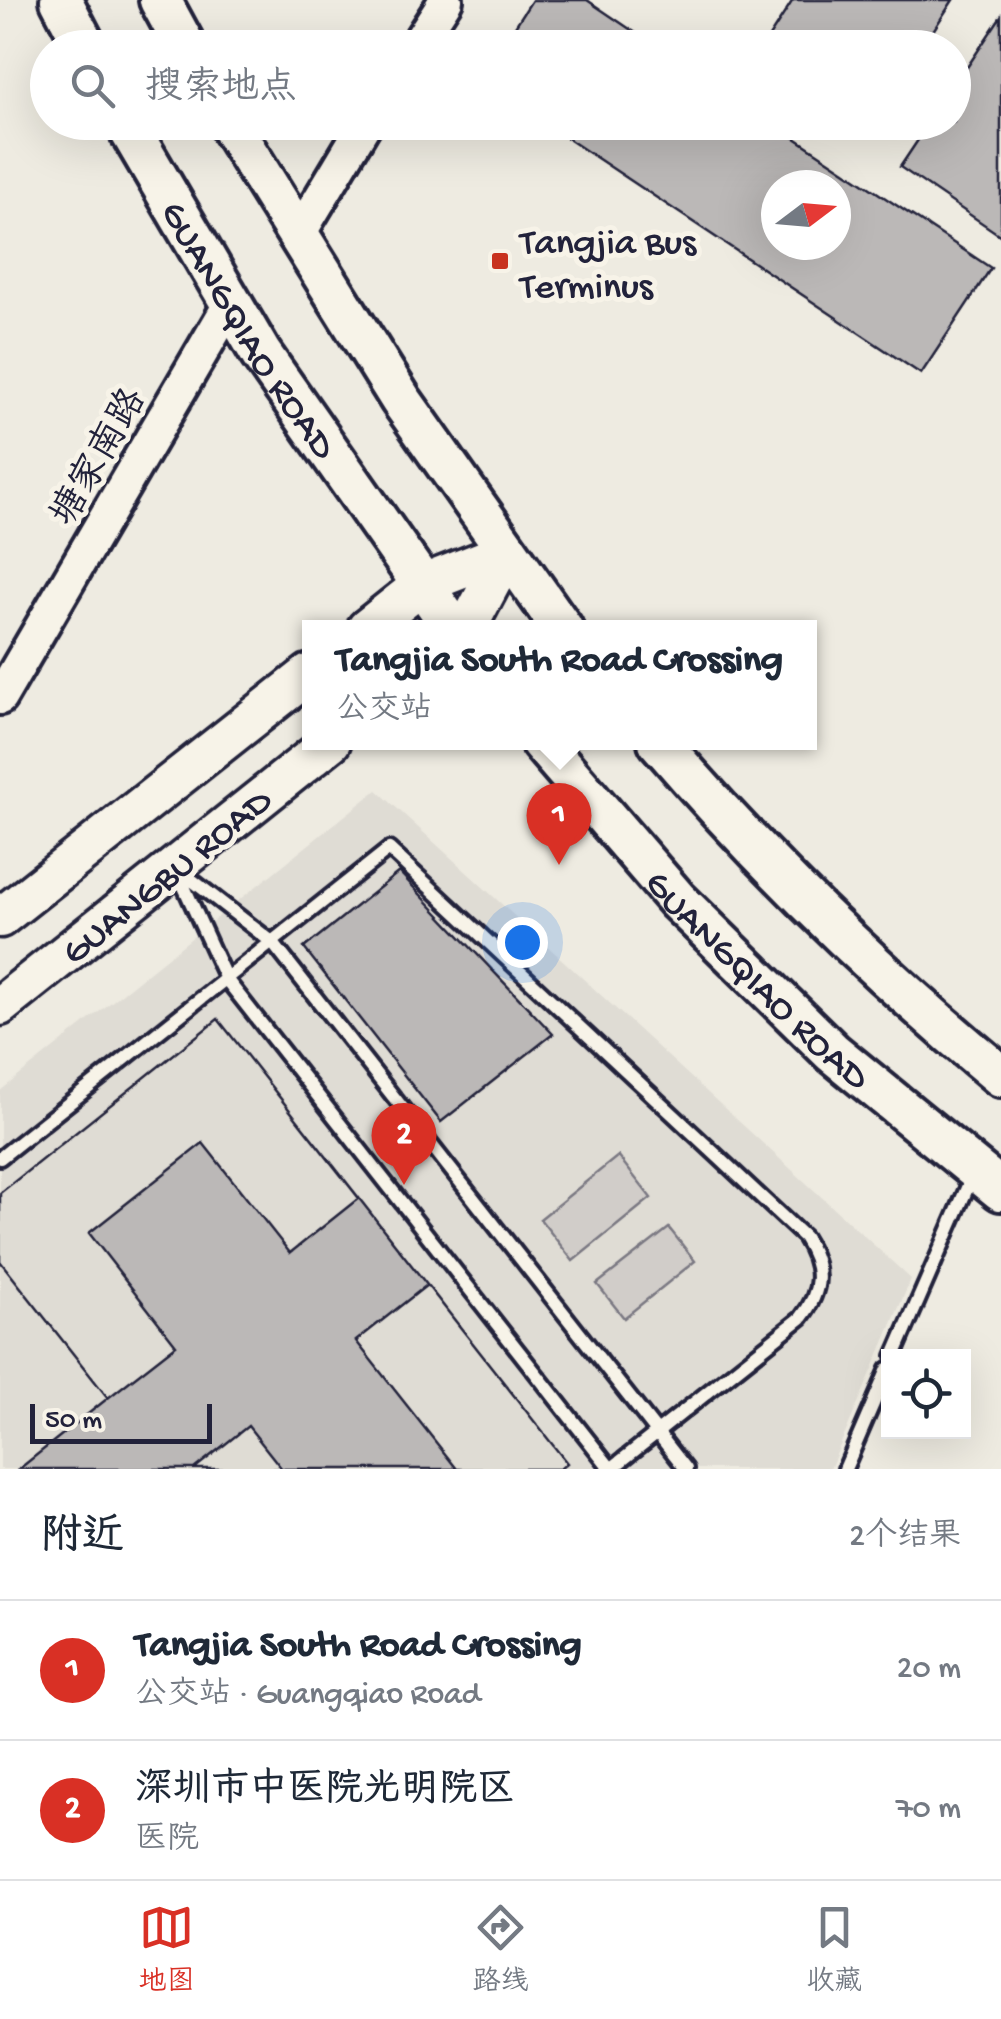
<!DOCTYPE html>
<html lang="zh">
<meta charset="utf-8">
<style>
:root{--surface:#fff;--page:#f2f2f3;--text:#1f2937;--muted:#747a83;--line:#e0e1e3;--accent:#d93025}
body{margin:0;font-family:"Gochi Hand","LXGW WenKai TC",sans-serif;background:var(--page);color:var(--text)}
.controls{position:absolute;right:30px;bottom:30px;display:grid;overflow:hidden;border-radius:0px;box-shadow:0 10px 40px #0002}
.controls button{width:90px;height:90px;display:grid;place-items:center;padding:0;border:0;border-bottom:2px solid var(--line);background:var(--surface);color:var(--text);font:50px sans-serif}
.compass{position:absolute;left:761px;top:170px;width:90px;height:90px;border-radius:50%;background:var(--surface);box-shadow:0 10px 40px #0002;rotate:74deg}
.scale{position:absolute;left:30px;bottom:25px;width:182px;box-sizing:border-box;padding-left:10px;border:5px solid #22223b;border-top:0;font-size:28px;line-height:35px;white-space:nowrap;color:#22223b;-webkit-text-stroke:8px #f7f3e8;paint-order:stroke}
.you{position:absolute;left:522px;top:942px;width:35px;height:35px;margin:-25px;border:8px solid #fff;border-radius:50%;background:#1a73e8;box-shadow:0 0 0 15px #1a73e833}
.badge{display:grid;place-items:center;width:65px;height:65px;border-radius:50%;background:var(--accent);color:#fff;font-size:32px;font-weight:700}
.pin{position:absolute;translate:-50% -82px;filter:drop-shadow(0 2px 5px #0008)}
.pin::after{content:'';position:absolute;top:52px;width:35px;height:30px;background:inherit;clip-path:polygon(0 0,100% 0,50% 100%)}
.popup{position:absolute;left:302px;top:620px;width:515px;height:130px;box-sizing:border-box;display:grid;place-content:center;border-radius:0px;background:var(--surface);filter:drop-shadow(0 2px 8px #0005);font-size:32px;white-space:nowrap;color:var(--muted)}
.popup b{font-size:38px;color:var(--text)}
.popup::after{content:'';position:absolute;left:50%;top:100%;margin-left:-20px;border:20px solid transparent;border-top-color:var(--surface)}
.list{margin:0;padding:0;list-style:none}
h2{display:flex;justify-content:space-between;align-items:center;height:130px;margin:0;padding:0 40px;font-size:42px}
h2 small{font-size:32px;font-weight:400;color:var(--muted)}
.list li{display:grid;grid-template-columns:65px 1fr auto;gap:30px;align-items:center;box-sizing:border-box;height:140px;padding:0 40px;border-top:2px solid var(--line)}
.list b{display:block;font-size:38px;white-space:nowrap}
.list p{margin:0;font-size:32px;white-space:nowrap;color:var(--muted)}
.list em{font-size:32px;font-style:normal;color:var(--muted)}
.icon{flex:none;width:55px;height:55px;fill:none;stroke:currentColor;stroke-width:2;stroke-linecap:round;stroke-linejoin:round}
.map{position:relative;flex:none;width:1001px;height:1469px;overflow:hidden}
.search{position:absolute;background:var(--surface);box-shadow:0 10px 40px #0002;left:30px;right:30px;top:30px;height:110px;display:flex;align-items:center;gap:25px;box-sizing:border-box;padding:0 35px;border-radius:55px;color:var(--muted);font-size:38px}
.sheet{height:410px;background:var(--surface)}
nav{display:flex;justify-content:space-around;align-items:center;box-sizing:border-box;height:140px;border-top:2px solid var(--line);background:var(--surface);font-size:28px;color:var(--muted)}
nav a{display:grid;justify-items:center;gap:5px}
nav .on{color:var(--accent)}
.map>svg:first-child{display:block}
.built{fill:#dfdcd4}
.green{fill:#d1cdc9;stroke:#7a7882;stroke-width:2.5}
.building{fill:#bbb8b7;stroke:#22223b;stroke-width:2.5;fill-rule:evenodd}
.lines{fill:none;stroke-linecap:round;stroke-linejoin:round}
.service-casing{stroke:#22223b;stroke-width:20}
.tertiary-casing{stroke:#22223b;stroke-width:40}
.secondary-casing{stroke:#22223b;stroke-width:45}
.primary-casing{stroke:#22223b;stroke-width:48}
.service{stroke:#f7f3e8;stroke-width:12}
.tertiary{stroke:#f7f3e8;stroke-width:32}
.secondary{stroke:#f7f3e8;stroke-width:38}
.primary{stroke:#f7f3e8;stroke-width:40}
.poi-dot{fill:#c8321e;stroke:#f7f3e8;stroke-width:4}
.labels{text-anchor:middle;stroke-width:10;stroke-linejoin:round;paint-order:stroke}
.poi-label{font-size:38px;fill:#22223b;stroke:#f7f3e8;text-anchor:start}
.street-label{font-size:38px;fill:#22223b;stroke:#f7f3e8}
</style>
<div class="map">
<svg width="1001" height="1469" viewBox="0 0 1001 1469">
<rect width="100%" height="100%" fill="#eeebe1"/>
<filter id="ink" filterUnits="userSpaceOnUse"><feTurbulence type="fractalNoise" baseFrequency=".01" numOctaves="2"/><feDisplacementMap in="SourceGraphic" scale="20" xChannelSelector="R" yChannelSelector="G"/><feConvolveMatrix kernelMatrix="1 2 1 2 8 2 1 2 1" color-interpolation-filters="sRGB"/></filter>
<g filter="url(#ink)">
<path class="built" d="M377,790L911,1279L830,1469H0V1091Z"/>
<path class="green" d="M618,1156L651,1198L573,1261L540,1219Z
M669,1228L695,1261L624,1318L597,1284Z"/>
<path class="building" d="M532,0H587L658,48H501Z
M793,0H953L922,48H762Z
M1001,16V236L900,167L930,122H954V87Z
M543,122H771L991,268L921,374ZM776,185H836V245H776Z
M843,122H871L863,136Z
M399,872L553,1034L441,1122L304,948Z
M218,1019L567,1463L560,1469H19L108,1398L0,1261V1193Z
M218,1019L359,1198L290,1253L203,1143L89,1233L176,1345L108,1398L0,1261V1193Z
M427,1285L567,1463L560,1469H457L356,1341Z
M248,1426L282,1469H194Z"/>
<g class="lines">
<defs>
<path id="service" d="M179,870L272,942L686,1469
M0,1158L389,849L804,1237C823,1267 823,1290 801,1318L611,1469L226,979L176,869
M894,1356L974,1172
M845,1469L888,1369"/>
<path id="tertiary" d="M415,48L446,0
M299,234L366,122
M0,698L230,304"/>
<path id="secondary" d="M367,628L421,585L508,551
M467,628L508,551
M0,918L309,674
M0,1006L331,742"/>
<g id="primary">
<path d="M61,0L86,48"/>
<path d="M160,0L186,48"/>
<path id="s1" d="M125,122L261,354L453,628"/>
<path d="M228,122L401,400L562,628"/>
<path id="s2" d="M541,742L677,900L832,1052L1001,1190"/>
<path d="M659,742C764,864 877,974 1001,1076"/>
</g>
</defs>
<use href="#service" class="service-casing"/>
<use href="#tertiary" class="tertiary-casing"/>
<use href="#secondary" class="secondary-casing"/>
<use href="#primary" class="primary-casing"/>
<use href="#service" class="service"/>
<use href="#tertiary" class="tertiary"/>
<use href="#secondary" class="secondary"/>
<use href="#primary" class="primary"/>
</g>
</g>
<rect class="poi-dot" x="490" y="251" width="20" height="20" rx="5"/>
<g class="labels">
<g class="poi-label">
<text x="520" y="252">Tangjia Bus<tspan x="520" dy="44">Terminus</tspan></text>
</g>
<g class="street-label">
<text dy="13" stroke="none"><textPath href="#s1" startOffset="242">GUANGQIAO ROAD</textPath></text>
<text transform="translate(96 456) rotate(-60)" y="13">塘家南路</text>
<text transform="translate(165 874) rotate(-39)" y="13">GUANGBU ROAD</text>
<text dy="13" stroke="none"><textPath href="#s2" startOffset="322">GUANGQIAO ROAD</textPath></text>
</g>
</g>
</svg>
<div class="controls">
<button><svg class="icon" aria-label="locate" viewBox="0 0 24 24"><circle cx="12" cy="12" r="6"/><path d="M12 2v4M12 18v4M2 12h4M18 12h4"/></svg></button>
</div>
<svg class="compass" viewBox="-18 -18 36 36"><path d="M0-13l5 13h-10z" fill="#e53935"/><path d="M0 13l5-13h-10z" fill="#747a83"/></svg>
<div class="scale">50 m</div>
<div class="you"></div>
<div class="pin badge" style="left:559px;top:865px">1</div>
<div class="popup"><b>Tangjia South Road Crossing</b>公交站</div>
<div class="pin badge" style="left:404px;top:1185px">2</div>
<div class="search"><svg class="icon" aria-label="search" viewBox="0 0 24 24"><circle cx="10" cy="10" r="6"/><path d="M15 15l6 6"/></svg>搜索地点</div>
</div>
<section class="sheet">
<h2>附近<small>2个结果</small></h2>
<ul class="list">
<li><span class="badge">1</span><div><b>Tangjia South Road Crossing</b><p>公交站 · Guangqiao Road</p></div><em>20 m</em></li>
<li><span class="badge">2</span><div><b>深圳市中医院光明院区</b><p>医院</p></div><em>70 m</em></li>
</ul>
</section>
<nav>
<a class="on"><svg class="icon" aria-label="map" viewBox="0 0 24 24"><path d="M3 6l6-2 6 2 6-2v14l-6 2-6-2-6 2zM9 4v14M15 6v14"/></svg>地图</a>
<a><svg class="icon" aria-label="directions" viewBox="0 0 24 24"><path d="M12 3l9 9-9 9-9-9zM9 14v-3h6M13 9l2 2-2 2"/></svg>路线</a>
<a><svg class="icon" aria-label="saved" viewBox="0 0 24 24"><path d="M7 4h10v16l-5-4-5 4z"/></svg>收藏</a>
</nav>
